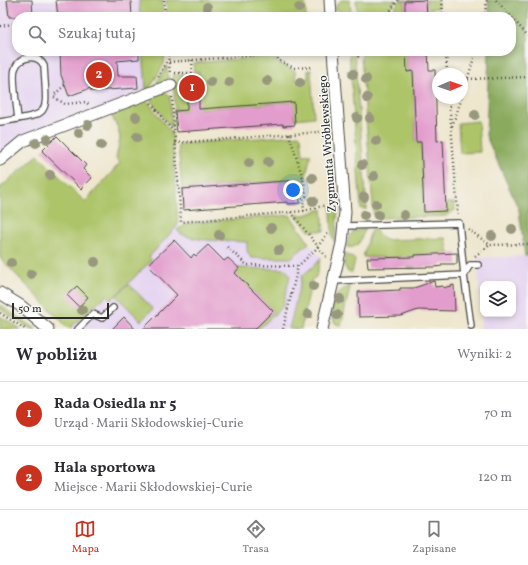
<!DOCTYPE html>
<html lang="pl">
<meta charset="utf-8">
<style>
:root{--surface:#fff;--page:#f2f2f3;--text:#2b2b33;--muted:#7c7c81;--line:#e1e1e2;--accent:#c8321e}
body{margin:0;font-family:Vollkorn,serif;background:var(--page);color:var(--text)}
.controls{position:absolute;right:12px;bottom:12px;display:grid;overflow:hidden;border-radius:8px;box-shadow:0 2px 6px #0003}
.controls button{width:36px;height:36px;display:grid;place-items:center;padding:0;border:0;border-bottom:1px solid var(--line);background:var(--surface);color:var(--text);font:20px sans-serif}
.compass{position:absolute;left:432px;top:68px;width:36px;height:36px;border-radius:50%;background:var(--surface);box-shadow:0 2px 6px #0003;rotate:88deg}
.scale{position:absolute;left:12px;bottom:10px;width:97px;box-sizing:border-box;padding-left:4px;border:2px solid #2b2b2b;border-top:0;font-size:11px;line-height:14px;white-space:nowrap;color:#2b2b2b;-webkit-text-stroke:3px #f6f6f2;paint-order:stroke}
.you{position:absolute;left:293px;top:190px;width:14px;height:14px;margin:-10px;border:3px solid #fff;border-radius:50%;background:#1a73e8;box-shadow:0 0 0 6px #1a73e833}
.badge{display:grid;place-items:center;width:26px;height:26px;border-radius:50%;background:var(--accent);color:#fff;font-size:13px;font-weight:700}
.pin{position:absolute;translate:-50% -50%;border:2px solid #fff;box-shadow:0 1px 4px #0006}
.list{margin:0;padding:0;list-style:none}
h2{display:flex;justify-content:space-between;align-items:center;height:52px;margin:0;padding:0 16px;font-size:17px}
h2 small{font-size:13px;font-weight:400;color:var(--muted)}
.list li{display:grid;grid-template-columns:26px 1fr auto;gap:12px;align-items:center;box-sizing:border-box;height:64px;padding:0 16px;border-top:1px solid var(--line)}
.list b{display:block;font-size:15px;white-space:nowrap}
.list p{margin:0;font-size:13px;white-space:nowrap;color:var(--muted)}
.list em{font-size:13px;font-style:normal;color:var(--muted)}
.icon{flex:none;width:22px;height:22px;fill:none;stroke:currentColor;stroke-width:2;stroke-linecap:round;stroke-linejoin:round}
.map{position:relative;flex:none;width:528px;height:329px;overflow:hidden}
.search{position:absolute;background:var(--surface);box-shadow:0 2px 6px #0003;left:12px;right:12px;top:12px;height:44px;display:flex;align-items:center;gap:10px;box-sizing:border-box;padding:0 14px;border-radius:16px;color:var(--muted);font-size:15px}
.sheet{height:180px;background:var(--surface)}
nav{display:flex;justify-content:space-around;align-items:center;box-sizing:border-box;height:56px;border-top:1px solid var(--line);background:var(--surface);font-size:11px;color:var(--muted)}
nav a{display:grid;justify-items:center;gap:2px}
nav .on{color:var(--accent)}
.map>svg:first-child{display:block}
.built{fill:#e5d3f1;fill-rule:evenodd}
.green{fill:#adc469;stroke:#6c784a}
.forest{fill:#8aaa5d;stroke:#5a6a44}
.building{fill:#e39dcd}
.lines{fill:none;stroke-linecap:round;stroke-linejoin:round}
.lane-casing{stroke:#484743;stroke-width:8}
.street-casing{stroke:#484743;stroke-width:13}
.path{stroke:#484743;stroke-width:2.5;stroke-dasharray:1 3;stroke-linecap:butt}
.lane{stroke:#fff;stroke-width:5.5}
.street{stroke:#fff;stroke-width:11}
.tree{fill:#98987e}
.labels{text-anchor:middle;stroke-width:3;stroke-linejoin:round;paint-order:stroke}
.street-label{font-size:12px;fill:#2b2b2b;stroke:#f6f6f2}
</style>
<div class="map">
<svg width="528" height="329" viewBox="0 0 528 329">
<rect width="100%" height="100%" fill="#f6f6f2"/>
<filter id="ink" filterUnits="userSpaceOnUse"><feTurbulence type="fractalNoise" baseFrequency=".025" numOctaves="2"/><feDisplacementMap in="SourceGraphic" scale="8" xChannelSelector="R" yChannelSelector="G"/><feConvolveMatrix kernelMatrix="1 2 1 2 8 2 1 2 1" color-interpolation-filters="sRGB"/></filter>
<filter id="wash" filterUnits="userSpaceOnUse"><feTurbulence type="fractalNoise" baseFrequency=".012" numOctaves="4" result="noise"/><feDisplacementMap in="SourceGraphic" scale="16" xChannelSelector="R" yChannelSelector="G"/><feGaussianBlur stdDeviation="0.9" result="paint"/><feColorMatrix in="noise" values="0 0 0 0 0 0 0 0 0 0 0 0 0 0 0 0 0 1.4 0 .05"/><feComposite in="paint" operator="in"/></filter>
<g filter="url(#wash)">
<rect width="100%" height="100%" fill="#eee6cd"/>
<path class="built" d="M0,0H139L140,17H17V51H143L146,89L0,154Z
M38,155L85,202L120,162L189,237H209L213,241L309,243L321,257L316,277L312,279L301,329H69L0,258V188Z
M528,256V329H481L478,258ZM483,284H513V314H483Z"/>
<path class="green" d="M139,0H162L163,17H140Z
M166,0L305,1L306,17H167Z
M341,0H350L351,14H344L336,9V6Z
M356,0H396L384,17H358Z
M400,0H438V8L426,9V0L405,1V17H389Z
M143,51H165L164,64L150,88L146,89Z
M349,51H354L367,209H361Z
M365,51H406L407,72L413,71L416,142H421L424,212L445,203H454L455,210L446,216L374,218L361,57Z
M275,56V61L295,71L296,80L308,79V70H311L314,117L295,119L293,102L175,111L173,75H187V92L199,91V72H194L193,63Z
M167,66L168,78L163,83L154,87Z
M164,92L170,96L172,129L149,98Z
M146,99L172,134L178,225L149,257L152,260L111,300L107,295L69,329L0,258V188L38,155L85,202L120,163L116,159L120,138L118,128L110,113Z
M478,121L480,152L460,153L458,123Z
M299,135L301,137L303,155L310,154V158L303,190H299L298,180L182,189L178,146L180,144Z
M331,207H338L335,242L332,236Z
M322,209L324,231H309L296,215H305Z
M290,215L309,243L291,258H251L247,251V242C232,241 184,242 177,230L189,223Z
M365,229C361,239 359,249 347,247L349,237L354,231Z
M374,229L384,240L446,238L449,254L415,255V268H407V258L363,257L371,230Z
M345,254L352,257L355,260L352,273L348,272L344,265Z
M321,257L316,277L312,279L301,329H289L302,276L318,262Z
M239,268L285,269L290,275L283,306L259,329H255L273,311L235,273Z
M129,284L153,309L141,321L116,296Z
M350,287L341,326L335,323C328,311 334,289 350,287Z
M0,305L36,329H31L0,309Z
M0,316L21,329H0Z"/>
<path class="forest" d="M488,0H528V256H525L519,210L486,136L489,51H511V17H490Z"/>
<g id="blocks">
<path class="building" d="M7,0H32L33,17H9Z
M56,0H131L132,17H58Z
M426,0L427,17H405V1Z
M60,51H139V59L117,61L118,76H137L138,88L91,91V88L69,96L61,75Z
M406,51H428L429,70H435L437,141L443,140L446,211L424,212L421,142H416L413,71L407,72Z
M187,75H199V109L294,102L295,125L283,126V124L177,132L175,111L187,110Z
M57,136L86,165L83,169L92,178L81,189L42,151Z
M298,180L300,203L288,204V202L183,210L182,189Z
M174,240L191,258L194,254L196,256L208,245L224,261L228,258L239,268L235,273L273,311L255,329H143L177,295L148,265Z
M457,253V264H442V266L435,267L368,268L367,258L415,257V255Z
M434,281L435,287L443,286V288L454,285L455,311L418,310L401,316L359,317L358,292L400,290V288H414Z
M77,286L88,297L79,307L67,295Z
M124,317L135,329H112Z"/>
</g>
</g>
<g filter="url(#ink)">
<use href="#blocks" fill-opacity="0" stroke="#484743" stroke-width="1"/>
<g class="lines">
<defs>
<path id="lane" d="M0,122C52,113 47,118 44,66C38,53 19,56 15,69C12,76 17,109 18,119
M345,226L459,223L464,275
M464,275L470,265H478
M333,281L464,275L471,326
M78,329L93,314L102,318L113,308"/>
<path id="street" d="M330,0L331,17
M0,160L23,141L171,85
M0,293L21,306L48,329
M322,329L342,243L345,212L333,51"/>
</defs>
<use href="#lane" class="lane-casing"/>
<use href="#street" class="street-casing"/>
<path class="path" d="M164,0L165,17
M442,0L443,17
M496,0L528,36
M386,17L398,0
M484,17L487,0
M0,26L12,24
M168,51L170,74
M446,51L447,74
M277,54L278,60L294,68L314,67
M358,57L362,51
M192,60L193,74
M169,62L308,51
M175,73H193
M158,77L168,59
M468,79L528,77
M55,94L65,85
M54,97L65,104L86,102L89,105
M172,97L181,222L304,211L326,205
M462,97L476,51
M449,98L458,214
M151,103L175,134
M452,126L462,98
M289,134L304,182L306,196L303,199L304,211
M175,143L320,132
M291,212L327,258
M468,229L490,245L528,244
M227,247L247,265L298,266
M475,256L490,245
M0,313L25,329
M283,329L298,266L315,250L328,233"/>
<use href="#lane" class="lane"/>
<use href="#street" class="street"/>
</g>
<g class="tree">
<circle cx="207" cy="7" r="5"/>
<circle cx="299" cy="8" r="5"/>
<circle cx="353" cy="74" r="5"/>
<circle cx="366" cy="79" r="5"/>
<circle cx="267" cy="81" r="5"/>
<circle cx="211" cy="82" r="5"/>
<circle cx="229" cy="82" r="5"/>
<circle cx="300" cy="83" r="5"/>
<circle cx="367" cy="98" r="5"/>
<circle cx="475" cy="115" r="5"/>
<circle cx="136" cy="117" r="5"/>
<circle cx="357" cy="118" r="5"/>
<circle cx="370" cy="118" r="5"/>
<circle cx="88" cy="125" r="5"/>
<circle cx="79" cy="133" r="5"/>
<circle cx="137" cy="137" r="5"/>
<circle cx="47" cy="139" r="5"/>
<circle cx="376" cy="141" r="5"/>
<circle cx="36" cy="143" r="5"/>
<circle cx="101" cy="145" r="5"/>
<circle cx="268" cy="162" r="5"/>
<circle cx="249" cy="163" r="5"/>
<circle cx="362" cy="165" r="5"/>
<circle cx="50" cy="175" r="5"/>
<circle cx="374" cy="176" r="5"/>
<circle cx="312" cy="178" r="5"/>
<circle cx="364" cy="197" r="5"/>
<circle cx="313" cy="201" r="5"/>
<circle cx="376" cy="204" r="5"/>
<circle cx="364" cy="215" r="5"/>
<circle cx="378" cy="215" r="5"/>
<circle cx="404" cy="215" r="5"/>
<circle cx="271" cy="228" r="5"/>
<circle cx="512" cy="229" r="5"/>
<circle cx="219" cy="235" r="5"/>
<circle cx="492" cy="236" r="5"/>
<circle cx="279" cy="250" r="5"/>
<circle cx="95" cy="262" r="5"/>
<circle cx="11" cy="263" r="5"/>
<circle cx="31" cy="274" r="5"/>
<circle cx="313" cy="286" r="5"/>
<circle cx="340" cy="299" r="5"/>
<circle cx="82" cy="310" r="5"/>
<circle cx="308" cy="314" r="5"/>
<circle cx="337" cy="315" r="5"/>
</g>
</g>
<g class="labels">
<g class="street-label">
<text transform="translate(327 144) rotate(-94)" y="4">Zygmunta Wróblewskiego</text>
</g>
</g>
</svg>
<div class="controls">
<button><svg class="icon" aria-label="layers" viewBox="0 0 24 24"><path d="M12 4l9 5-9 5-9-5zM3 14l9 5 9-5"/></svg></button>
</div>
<svg class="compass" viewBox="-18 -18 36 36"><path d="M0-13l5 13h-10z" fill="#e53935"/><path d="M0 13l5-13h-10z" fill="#7c7c81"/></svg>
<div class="scale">50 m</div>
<div class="you"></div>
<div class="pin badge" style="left:192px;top:88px">1</div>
<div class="pin badge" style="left:99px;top:75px">2</div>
<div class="search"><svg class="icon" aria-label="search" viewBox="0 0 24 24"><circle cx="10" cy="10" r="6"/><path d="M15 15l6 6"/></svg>Szukaj tutaj</div>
</div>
<section class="sheet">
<h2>W pobliżu<small>Wyniki: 2</small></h2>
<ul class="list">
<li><span class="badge">1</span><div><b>Rada Osiedla nr 5</b><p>Urząd · Marii Skłodowskiej-Curie</p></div><em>70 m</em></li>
<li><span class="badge">2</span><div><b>Hala sportowa</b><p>Miejsce · Marii Skłodowskiej-Curie</p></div><em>120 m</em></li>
</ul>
</section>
<nav>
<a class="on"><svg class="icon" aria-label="map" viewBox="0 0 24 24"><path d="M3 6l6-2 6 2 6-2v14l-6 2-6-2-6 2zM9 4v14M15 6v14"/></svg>Mapa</a>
<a><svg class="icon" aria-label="directions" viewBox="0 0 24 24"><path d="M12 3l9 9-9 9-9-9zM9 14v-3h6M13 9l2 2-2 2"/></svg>Trasa</a>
<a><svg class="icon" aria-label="saved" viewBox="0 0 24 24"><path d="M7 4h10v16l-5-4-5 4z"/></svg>Zapisane</a>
</nav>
